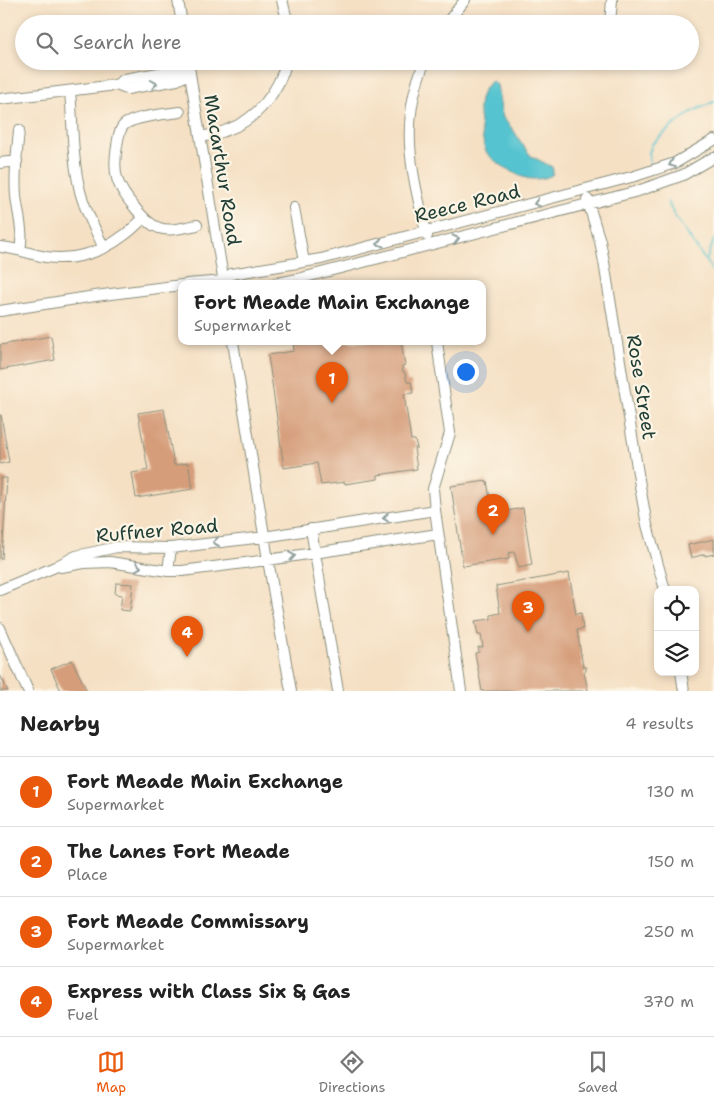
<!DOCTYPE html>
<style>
:root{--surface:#fff;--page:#f2f2f2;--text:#222;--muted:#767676;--line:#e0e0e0;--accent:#ea580c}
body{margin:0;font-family:"Shantell Sans",sans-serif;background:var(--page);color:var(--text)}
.controls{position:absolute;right:15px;bottom:15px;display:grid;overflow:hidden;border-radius:10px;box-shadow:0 2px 8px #0003}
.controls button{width:45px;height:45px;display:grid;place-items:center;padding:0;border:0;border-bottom:1px solid var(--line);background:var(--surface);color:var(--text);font:25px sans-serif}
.you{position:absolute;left:465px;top:371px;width:18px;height:18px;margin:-12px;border:4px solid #fff;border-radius:50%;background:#1a73e8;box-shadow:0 0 0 8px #1a73e833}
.badge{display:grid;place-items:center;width:32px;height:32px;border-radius:50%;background:var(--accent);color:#fff;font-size:16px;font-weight:700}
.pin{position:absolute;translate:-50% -41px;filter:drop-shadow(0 1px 2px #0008)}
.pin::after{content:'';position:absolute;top:26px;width:18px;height:15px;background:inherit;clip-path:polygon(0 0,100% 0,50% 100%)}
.popup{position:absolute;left:178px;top:280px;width:308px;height:65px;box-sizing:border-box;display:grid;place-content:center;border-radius:10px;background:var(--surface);filter:drop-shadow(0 1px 4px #0005);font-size:16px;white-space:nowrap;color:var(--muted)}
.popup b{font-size:19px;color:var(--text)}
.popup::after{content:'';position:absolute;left:50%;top:100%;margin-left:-10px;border:10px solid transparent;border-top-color:var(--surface)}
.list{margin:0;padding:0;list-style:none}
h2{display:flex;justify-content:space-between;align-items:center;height:65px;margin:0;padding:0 20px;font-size:21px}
h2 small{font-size:16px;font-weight:400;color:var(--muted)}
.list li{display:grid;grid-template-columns:32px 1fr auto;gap:15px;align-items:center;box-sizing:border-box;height:70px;padding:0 20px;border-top:1px solid var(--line)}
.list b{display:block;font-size:19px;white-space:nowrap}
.list p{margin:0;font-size:16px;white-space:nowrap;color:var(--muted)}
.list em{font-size:16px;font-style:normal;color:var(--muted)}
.icon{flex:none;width:28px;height:28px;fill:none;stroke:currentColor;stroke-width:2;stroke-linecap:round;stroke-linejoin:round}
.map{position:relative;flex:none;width:714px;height:691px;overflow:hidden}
.search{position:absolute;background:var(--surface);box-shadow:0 2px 8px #0003;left:15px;right:15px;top:15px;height:55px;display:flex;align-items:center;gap:12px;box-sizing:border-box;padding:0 18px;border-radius:28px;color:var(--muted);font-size:19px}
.sheet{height:345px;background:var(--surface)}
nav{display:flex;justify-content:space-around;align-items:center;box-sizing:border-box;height:70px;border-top:1px solid var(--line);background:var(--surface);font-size:14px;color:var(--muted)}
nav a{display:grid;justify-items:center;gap:2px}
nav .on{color:var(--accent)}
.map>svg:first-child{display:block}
.water{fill:#57c4d0;stroke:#3b8082}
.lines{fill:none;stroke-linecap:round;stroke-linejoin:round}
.stream{stroke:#57c4d0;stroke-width:2}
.building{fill:#d59d7a}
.minor-casing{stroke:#8a8e7c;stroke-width:12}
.minor{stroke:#fff;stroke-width:10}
.oneway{stroke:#8f9e9a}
.labels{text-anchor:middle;stroke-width:4.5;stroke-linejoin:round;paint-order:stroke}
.street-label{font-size:19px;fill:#1f3d34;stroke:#fcf5e5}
</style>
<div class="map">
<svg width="714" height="691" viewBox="0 0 714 691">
<rect width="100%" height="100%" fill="#fcf5e5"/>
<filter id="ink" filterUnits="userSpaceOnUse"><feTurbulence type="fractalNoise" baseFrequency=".02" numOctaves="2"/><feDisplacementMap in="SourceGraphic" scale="10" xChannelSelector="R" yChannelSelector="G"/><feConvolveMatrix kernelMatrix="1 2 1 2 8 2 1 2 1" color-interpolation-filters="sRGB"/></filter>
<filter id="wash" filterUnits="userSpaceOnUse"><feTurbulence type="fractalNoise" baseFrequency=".0096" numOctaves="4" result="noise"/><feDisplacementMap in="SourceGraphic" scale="20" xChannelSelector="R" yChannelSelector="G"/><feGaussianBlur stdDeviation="1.12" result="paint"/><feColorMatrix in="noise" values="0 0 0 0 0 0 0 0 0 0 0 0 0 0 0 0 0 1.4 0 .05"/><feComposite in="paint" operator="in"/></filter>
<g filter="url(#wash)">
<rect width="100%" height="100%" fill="#f5e0c4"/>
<path class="water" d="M492,81L497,85L501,110L503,118L514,131L522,144L531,156L552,167L553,171L552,175C545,179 534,180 526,178C517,176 493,161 487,153C483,147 484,142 482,135C479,116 474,95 492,81Z"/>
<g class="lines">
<path class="stream" d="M650,164L649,153L652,144L670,128L693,111L714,102
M668,202L674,215L714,273
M707,259L714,240"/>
</g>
<g id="blocks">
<path class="building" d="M51,336L55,360L0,370V345Z
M293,342H401L405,365L402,366L403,372L405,373L407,382H411L413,393L404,394L411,440H415L417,448H414L417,469L378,475V479L345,484V482L321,485L317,463L284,468L268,355L294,351Z
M164,409L174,465L188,463L193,489L136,498L132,473L148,470L138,413Z
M0,415H1L9,462L0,464Z
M0,478H7L2,559H0Z
M487,481L491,505H488L490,514L523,508L532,565L519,568L514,552L508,553L509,559L463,566L451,486Z
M714,539V554L705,556V554L691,558L688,545Z
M569,573L576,614L581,613L583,629L577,630L583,667H586V671L584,672L588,691H482L475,653L479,652L478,647H483L481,635H478L475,621L491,619V615L500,613L496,586Z
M116,583L133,584L132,594H131L132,595L130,611L120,610L122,595L115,594Z
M72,660L87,691H61L51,669Z
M0,675L8,691H0Z"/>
</g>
</g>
<g filter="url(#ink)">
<use href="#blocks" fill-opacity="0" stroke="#8a8e7c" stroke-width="1"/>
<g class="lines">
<defs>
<path id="minor" d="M178,0L182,24
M282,0L288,24
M446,24L465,0
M610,24L612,0
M188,61L224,284
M425,61C398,124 412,173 427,236
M116,85L125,79L175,70L190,73
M70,91C73,124 72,159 80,191C85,211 95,229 104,248
M0,99L116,85L127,89L177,80L190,73
M180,112C167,114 134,116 124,125C119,130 118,139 117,146C112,175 117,187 136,209C143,217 149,224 159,228C171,232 185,227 197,225
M19,130C17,152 14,174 16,196C18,215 24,232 20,250
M201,137C209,135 219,134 227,130C258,119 278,92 287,61
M0,163L17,161
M587,199L600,241L604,262L641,492L647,525L665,590
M294,208L304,262
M0,247C16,248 30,254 46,257C73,261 101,253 123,236C131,231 137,224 144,218
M187,284L224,281L231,274L321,259L635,176L675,163L714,140
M273,284L298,279L638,191L683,175L714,157
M0,311L95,296L182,285
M233,342L268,560L291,691
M437,342L450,433L433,489L435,510L461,691
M311,529L338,691
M61,567L84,563L110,562L168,571H182L268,560L438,534
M168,571L171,548
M0,590L55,567L76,556L117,547L171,548L264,537L435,510
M0,628L28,691
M681,672L684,691"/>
</defs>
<use href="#minor" class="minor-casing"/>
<use href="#minor" class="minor"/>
</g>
<defs><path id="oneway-chevron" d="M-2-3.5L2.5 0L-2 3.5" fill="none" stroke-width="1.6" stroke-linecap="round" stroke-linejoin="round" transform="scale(1.25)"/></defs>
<g class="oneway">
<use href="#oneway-chevron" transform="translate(154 84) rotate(-10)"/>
<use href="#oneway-chevron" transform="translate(672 164) rotate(158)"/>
<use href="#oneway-chevron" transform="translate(537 203) rotate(165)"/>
<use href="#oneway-chevron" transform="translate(456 239) rotate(-14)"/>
<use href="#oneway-chevron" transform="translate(380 243) rotate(165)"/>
<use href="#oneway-chevron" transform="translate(386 518) rotate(171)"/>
<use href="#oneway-chevron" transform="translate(216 542) rotate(173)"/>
<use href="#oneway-chevron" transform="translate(292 556) rotate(-9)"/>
<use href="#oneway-chevron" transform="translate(138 567) rotate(9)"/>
</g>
</g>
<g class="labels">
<g class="street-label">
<text transform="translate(223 170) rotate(81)" y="7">Macarthur Road</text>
<text transform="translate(467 203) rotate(-14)" y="7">Reece Road</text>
<text transform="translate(642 387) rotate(81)" y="7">Rose Street</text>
<text transform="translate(157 530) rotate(-5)" y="7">Ruffner Road</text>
</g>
</g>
</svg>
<div class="controls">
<button><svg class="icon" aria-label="locate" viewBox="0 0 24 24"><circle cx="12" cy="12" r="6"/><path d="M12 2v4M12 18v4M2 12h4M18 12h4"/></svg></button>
<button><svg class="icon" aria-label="layers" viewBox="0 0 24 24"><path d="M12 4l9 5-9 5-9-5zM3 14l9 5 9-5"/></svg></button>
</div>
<div class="you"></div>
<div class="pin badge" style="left:332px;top:403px">1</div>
<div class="popup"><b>Fort Meade Main Exchange</b>Supermarket</div>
<div class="pin badge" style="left:493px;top:535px">2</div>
<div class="pin badge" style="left:528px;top:632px">3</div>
<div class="pin badge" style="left:187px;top:657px">4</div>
<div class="search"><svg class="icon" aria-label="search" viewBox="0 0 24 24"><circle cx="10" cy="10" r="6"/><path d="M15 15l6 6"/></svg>Search here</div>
</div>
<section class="sheet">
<h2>Nearby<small>4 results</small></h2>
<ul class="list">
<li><span class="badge">1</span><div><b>Fort Meade Main Exchange</b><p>Supermarket</p></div><em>130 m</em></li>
<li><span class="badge">2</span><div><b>The Lanes Fort Meade</b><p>Place</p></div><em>150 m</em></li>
<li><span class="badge">3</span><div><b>Fort Meade Commissary</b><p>Supermarket</p></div><em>250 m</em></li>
<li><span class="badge">4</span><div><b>Express with Class Six &amp; Gas</b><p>Fuel</p></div><em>370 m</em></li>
</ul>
</section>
<nav>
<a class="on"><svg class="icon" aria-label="map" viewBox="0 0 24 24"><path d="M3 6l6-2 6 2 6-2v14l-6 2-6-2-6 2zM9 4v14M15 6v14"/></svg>Map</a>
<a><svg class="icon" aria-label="directions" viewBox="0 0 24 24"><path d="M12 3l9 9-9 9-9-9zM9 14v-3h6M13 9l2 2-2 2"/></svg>Directions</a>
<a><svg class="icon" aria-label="saved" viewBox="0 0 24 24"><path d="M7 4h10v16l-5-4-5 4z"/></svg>Saved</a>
</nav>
